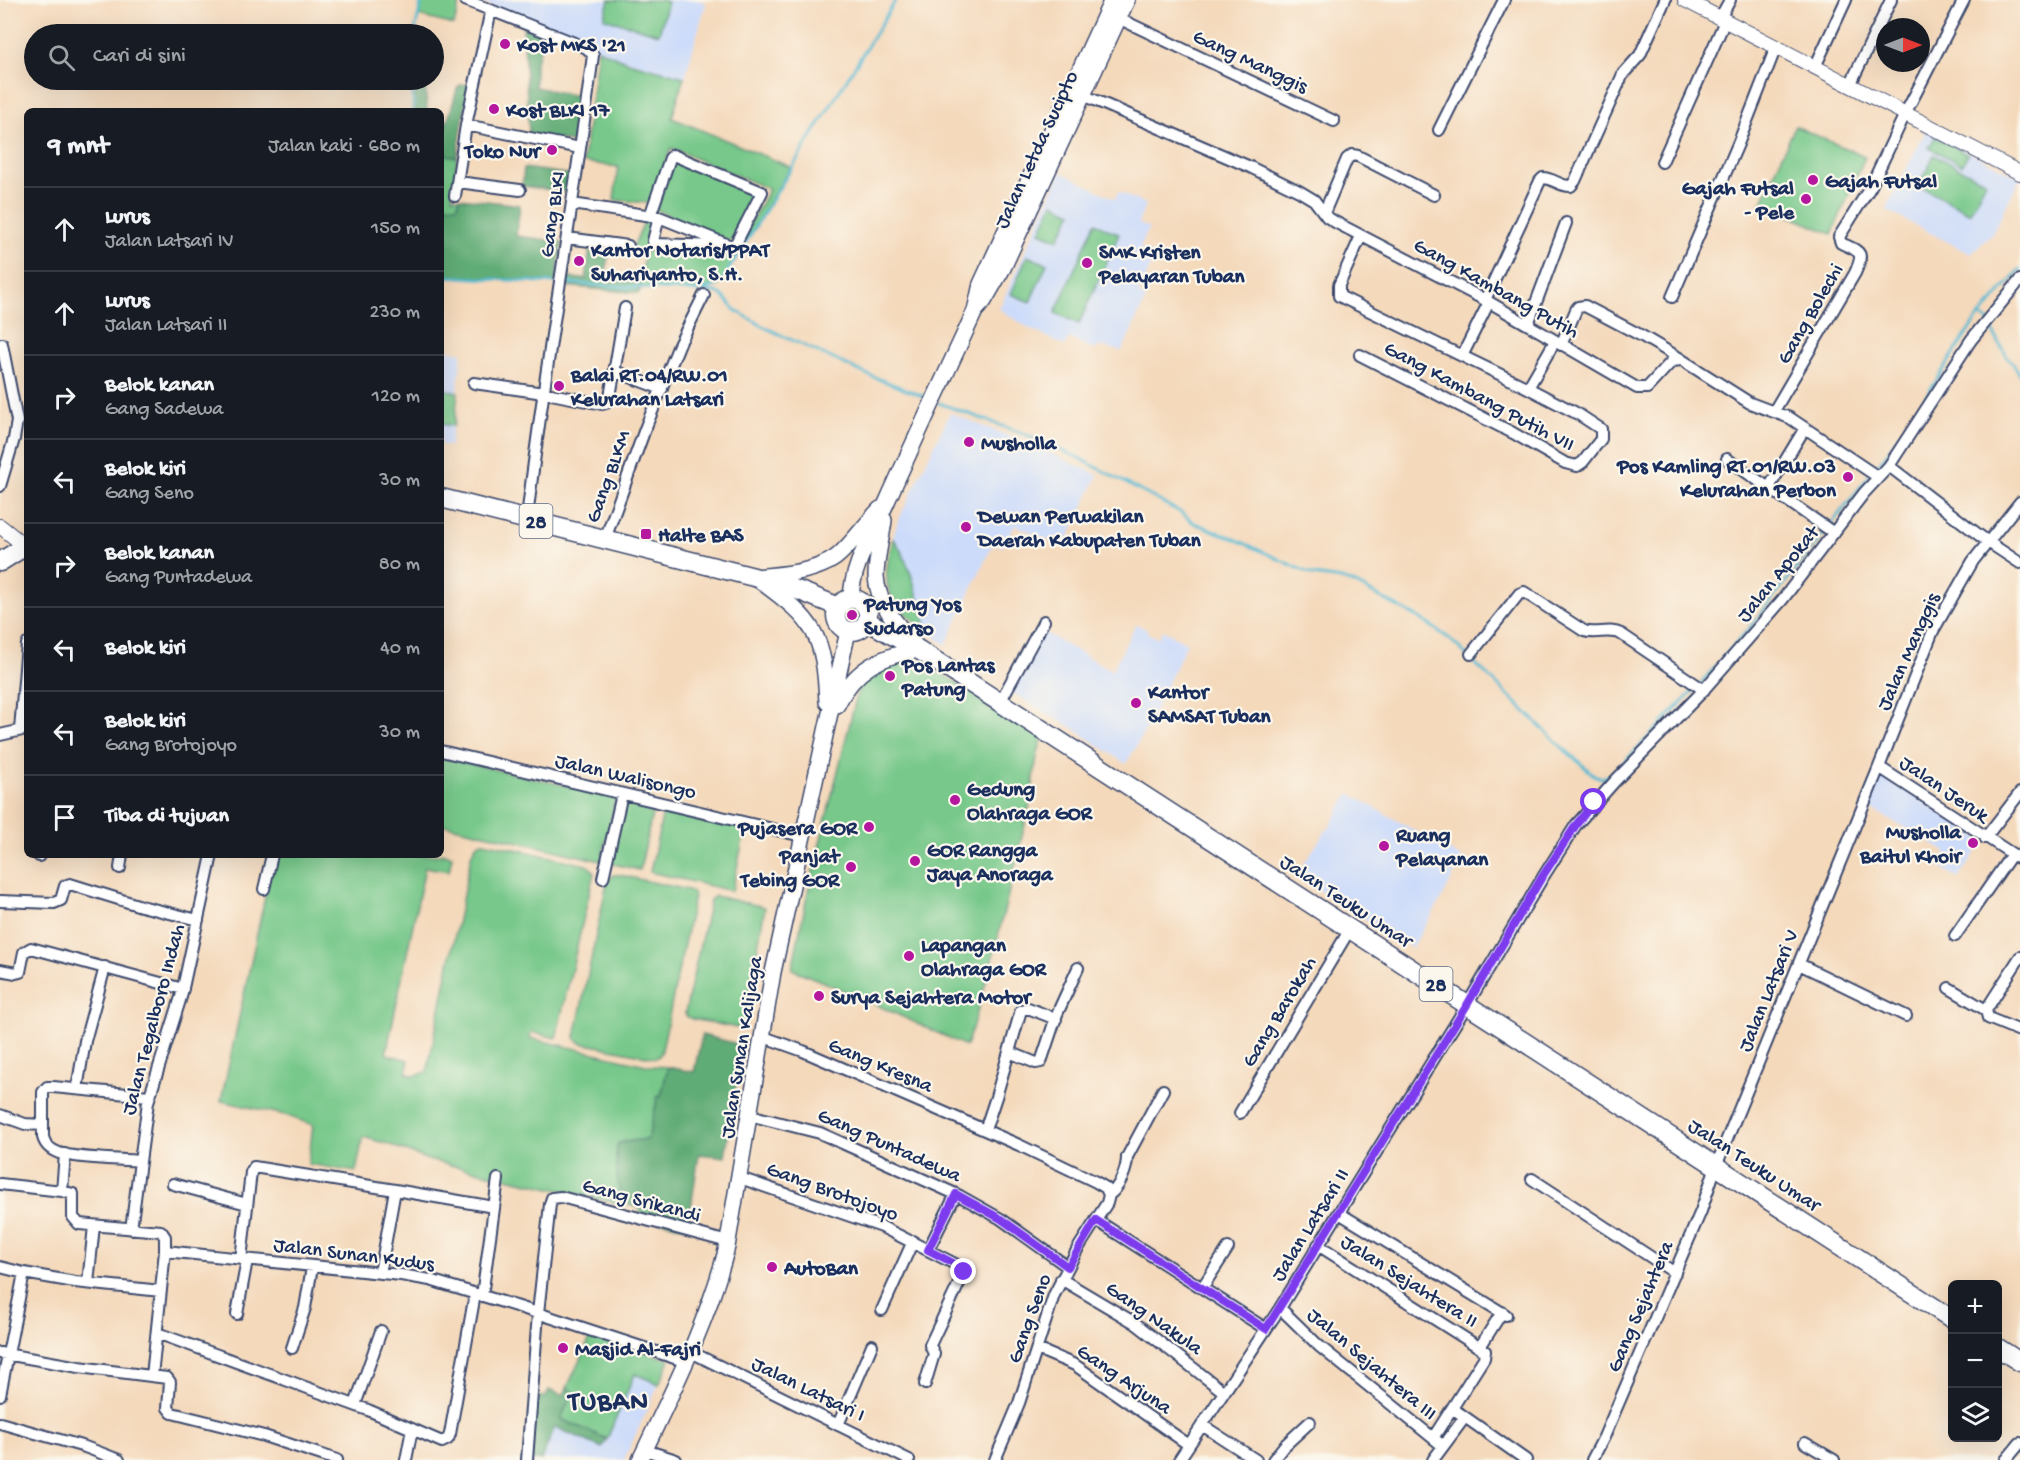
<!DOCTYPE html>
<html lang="id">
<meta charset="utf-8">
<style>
:root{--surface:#171b24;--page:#242831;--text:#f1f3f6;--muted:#9ea1a6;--line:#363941}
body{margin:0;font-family:"Gochi Hand",sans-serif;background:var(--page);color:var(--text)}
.controls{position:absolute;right:18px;bottom:18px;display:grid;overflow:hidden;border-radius:9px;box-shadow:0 6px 24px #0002}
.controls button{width:54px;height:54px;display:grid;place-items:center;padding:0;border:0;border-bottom:2px solid var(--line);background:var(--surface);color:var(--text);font:30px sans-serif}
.compass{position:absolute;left:1876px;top:18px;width:54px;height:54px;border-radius:50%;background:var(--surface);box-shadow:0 6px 24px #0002;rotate:90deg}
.stop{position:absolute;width:18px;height:18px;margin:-14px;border:4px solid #7c3aed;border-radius:50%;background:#fff}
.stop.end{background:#7c3aed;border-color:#fff;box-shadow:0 2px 6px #0008}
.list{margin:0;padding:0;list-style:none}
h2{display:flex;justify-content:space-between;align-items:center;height:78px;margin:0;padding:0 24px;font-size:26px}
h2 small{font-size:20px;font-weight:400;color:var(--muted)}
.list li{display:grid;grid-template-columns:39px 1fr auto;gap:18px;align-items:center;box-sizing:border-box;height:84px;padding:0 24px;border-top:2px solid var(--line)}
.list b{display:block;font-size:22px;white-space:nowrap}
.list p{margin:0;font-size:20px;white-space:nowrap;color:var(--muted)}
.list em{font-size:20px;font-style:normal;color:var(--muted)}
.icon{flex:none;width:33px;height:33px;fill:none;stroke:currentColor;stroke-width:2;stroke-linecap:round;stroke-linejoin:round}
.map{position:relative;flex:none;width:2020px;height:1460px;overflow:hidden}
.search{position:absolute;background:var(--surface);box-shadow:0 6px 24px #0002;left:24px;top:24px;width:420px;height:66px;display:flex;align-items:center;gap:15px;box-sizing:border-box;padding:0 21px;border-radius:33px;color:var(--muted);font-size:22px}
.panel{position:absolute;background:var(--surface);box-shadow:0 6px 24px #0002;left:24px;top:108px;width:420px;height:750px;border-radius:9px}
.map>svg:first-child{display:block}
.built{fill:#ccdbfa}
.green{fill:#77c88a;stroke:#497c74;stroke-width:1.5}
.forest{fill:#61ac76;stroke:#3e6e6a;stroke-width:1.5}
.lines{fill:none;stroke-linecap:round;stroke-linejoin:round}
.stream{stroke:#54b9d3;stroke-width:3}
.minor-casing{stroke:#3c486c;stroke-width:14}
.tertiary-casing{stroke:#3c486c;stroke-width:16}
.secondary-casing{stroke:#3c486c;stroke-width:18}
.trunk-casing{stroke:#3c486c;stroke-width:21}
.minor{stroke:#fff;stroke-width:10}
.tertiary{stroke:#fff;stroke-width:14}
.secondary{stroke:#fff;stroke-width:15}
.trunk{stroke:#fff;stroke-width:18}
.route{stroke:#7c3aed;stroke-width:8}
.poi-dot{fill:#b5179e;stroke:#fbf7ec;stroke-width:2}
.labels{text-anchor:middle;stroke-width:4.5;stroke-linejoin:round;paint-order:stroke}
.shield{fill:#fbf7ec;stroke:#5e6b89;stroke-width:1.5}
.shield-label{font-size:20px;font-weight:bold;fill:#1b2f5e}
.poi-label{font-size:21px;font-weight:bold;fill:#1b2f5e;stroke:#fbf7ec;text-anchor:start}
.street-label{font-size:21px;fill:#1b2f5e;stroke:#fbf7ec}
.district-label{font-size:27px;font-weight:bold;letter-spacing:1.5px;fill:#1b2f5e;stroke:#fbf7ec}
</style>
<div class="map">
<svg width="2020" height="1460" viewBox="0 0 2020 1460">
<rect width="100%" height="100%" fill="#fbf7ec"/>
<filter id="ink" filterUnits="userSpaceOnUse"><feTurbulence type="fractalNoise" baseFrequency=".0167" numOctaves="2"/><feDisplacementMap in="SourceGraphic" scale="12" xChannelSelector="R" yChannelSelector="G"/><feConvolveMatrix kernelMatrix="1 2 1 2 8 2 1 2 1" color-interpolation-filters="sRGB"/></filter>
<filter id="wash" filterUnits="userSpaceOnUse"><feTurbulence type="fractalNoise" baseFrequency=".008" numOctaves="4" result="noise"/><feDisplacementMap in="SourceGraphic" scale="24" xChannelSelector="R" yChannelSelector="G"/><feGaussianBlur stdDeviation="1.35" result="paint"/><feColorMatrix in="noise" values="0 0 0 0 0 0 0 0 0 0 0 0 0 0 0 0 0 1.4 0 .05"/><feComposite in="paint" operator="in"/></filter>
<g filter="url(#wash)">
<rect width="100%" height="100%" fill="#f4d9bb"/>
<path class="built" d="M476,0H697L706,3L685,77L611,56L591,45Z
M1926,130L2020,178L1992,234L1971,254L1886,210Z
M1061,172L1115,199L1118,192L1146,204L1138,223L1149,228L1140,248L1156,255L1138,294L1146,298L1122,351L1098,346L1096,350L1069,338L1065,346L1030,329L999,309Z
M441,349L462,353L450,446L441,445Z
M950,413L1039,448L1098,475L1064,547L1015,525L1003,547L993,543L946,645L912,620L899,607L888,590L886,579L889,553L897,523Z
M1136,624L1148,630L1147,633L1158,638L1163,630L1187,643L1147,727L1126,764L1073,728L1009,691L1042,631L1112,671Z
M1881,774L1983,841L1958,879L1938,865L1946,852L1867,806Z
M1349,793L1462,858L1446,891L1412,948L1296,876L1326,830H1328Z
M592,1334L670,1360L624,1460H531L550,1424Z"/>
<path class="green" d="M422,0H454L460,2L454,25L418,16Z
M609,0H661L668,2L659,34L604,18Z
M598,49L628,62L684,77L672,118L791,167L728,271L721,283L710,288L697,290L640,289L644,253L631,251L646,218L652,220L653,222L647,244L648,248L703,250L729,256L733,254L769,189L671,148L650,203L614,200L618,167L583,162Z
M441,120L448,122C444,132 440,142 443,153L457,157L452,197L460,198L459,205L454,207L441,205Z
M1795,126L1865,157L1832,234L1761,204Z
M1935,137L1968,154L1962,165L1929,148Z
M1934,155L1986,182L1970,213L1919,186Z
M675,159L758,193L731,242L656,210Z
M1053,203L1072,212L1058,240L1040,232Z
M1095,223L1119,234L1079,324L1055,313Z
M1027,256L1047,264L1030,302L1011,294Z
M441,389L458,392L454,426L441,424Z
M893,539C907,553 919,600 925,621L924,629C885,599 880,587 893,539Z
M910,663L945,676L1044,736C1033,759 1035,784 1029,808C1009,887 993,969 966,1046L857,996L792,969L808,891L858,690C867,673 891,663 910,663Z
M441,757L616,797L601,861L441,824Z
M623,799L654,805L640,870L609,863Z
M664,808L746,826L732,891L650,872Z
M484,842L586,865L592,869L594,873L556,1038L531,1032L530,1038L650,1066L668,1067L661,1096H658L648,1139L622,1142L617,1146L616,1158L623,1203L625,1205L428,1160L388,1144L363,1137L356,1172L308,1164L313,1125L285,1115L221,1101L274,855H441V853L452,856L449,871L425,867L386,1054L409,1060L406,1073L414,1076L427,1072L471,856C473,850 476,842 484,842Z
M613,875H620L688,890L692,892L694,896L662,1050L660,1055L656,1058L581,1043L577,1041L575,1037L607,882Z
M715,896L765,907L743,1029L692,1019L687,1017L685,1013L710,900Z
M592,1334L670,1360L659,1384L635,1374L607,1439L561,1419L573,1391L567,1388Z"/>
<path class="forest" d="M523,26L545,34L535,65V87L583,97L577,143L529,134Z
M413,80H425L427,111H413Z
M469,84L457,157L447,155L441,149L443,137L457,89L460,85Z
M524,168L572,175L569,192L522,186Z
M460,198L520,205L516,236L562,242L556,283L441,276V205L457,206Z
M590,247L609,249L605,280L641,282L639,293L565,286L566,278L586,279Z
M702,1035L742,1045L725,1157L699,1154L688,1228L639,1216L641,1209L623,1203C617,1193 615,1155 618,1143L648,1139L658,1096H661L668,1067L694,1072Z
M567,1388L573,1391L561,1419L607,1439L602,1448L555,1427L541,1460H531L535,1394L545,1398L549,1390L563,1396Z"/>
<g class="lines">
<path class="stream" d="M414,34L422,0
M413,80V111
M441,276L556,283
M563,283L716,292L722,295L735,310L766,328L866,374L930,399
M703,290L718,285L723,279L896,0
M1980,315L1987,320L2001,347L2020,374
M939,403L1027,435L1079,458L1180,512L1194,523L1233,538L1313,575L1341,579L1354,583L1421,619L1450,639L1564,749L1594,775L1602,778L1610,775L1627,759L1699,685L1751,626L1869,476
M1874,471L1911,420L1973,324L2020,270"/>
</g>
</g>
<g filter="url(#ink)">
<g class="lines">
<defs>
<path id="minor" d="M465,0L587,48L593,55C573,210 545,363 527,518
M491,10L466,125L580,148
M1118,18L1334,121
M1720,18L1730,0
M1815,67L1846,0
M1850,85L1891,0
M1083,95L1250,167L1299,191L1314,200L1327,217L1335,222L1489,302L1637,388H1647L1672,361L1682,360L1750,403L1790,418L1878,477
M1439,130L1504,0
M1662,162L1725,21
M458,182L520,190
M455,196L466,125
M572,204L659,217L731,246L736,243L762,192L673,155L670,158L650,216
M1324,213L1347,159L1352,155L1358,156L1434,195
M659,217L653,241L654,244L722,246
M1361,236L1339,285V296L1462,356
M567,238L628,246
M1672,297L1738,144L1776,47
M1485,300L1540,181L1543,178C1553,178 1561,187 1571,186L1575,181L1623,74L1640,55L1665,0
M1489,302L1462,356L1528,388
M1528,324L1566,223
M1561,345L1576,310L1578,307L1585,306L1642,336L1681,359
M1360,355L1513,433L1565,463L1577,466L1583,462L1601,439V429L1578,414L1528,388L1555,341
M614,371L662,389
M474,383L551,394L602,404L606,403L610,397L625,308
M1774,411L1855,273C1865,251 1860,252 1841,243L1839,237L1871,186L1905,114L1964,0
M1727,459L1834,533
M1889,466L1988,542L2020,563
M0,486L14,439L17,421L2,344
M1768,489L1805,428
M605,539L645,429L679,345L704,295
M1471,654L1519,594L1524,592L1584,631C1596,635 1609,628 1621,634L1704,690
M1000,702L1044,621
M20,730L27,644
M0,735L27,729
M441,751L802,836
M1879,767L2020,859
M1985,838L2020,793
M39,856V855
M120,868L122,855
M603,878L622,794
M264,889L272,855
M0,901L54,903L61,900L65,886L70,884L141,906L198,920
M1955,936L2012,854
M1799,964L1906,1016
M0,970L16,973L20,972L24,952L31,948L183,989
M1949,988L1986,1010
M1986,1010L2020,957
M1986,1010L1988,1018L2020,1031
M761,1036L803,1051L1019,1145L1096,1182L1106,1188L1109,1195
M1009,1052L1036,1063L1041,1062L1057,1014L1078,968
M77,1089L85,1041L105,967
M1240,1113L1350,929
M0,1115L25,1124L43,1125
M749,1115L820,1133L960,1196L1001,1219L1068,1267
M985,1130L996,1097L1021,1010L1028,1008L1056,1019
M65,1154L62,1191L73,1194V1217L79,1224L161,1231L165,1237V1251L401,1275L430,1280L519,1307L687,1362
M140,1161C118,1159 79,1159 59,1153C51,1150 45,1146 43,1137V1092L47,1087H53L149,1096
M740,1178L882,1227L963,1268V1275L930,1345L934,1354L925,1384
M1532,1179L1675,1273
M0,1184L62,1191
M173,1184L247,1204
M1109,1195C1120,1187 1127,1169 1127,1157L1163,1090
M1339,1213L1506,1315
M1096,1220L1266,1329
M131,1229L148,1102L181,997L212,855
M1318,1245L1485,1351L1484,1358L1433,1438
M928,1250L956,1194
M241,1259L251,1172L254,1167L395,1190
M0,1267L24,1273
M380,1273L395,1190L494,1207
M1061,1279L1135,1323L1224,1392
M88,1283L94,1226
M1202,1288L1228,1248
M482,1296L498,1179
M1280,1308L1319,1346L1443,1446
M882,1310L913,1241
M237,1314L247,1260
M157,1333L368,1410L442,1442L448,1439L450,1434L475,1294
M1480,1347L1502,1312
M292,1348L305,1308L312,1267
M1037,1349L1075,1365L1189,1445
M691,1352L909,1460
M0,1353L79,1367L167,1378L170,1382L168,1408L172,1413L264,1436L337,1460
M152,1376L165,1251
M0,1395L24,1273L75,1282L161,1291
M355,1405L381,1331
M1452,1408L1526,1460
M0,1423L85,1447L119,1460
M838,1425L872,1345
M1202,1425L1256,1460
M1805,1443L1834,1460
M645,1450L676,1460
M406,1460L412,1429
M527,1460L538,1313L550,1204L552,1198L561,1197L728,1242
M995,1460L1019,1403L1054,1295L1077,1250L1107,1203L1109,1195
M1179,1460L1280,1308L1467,1005L1543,877L1576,825L1615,781L1700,694L1783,599L1864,493L1889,466L1971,340L2020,280
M1273,1460L1284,1446L1310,1422
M1433,1460L1465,1417
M1592,1460L1604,1437L1701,1211L1716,1166L1879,767L1933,631L1973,561L2020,502
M2006,1460L2020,1443"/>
<path id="tertiary" d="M1685,0L2020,173
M0,526L25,546"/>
<path id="secondary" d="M975,311L981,284L1112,0
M884,520C882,538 876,558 876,576C877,603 898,626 915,645
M757,577C783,574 813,573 835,558C849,548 866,523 880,509
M760,581C815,621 824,634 827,702
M851,600C851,567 872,535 885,506C914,441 945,376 975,311L984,301L1003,268L1127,0
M837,705C854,669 882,655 919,650
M640,1460C673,1390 708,1322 727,1247L773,972L848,631"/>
<path id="trunk" d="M441,498L754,577L800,591L839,607
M0,562L27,545
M836 615a16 16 0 1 1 32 0a16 16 0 1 1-32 0Z
M867,621L919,650L1952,1319
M1998,1348L2020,1362"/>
</defs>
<use href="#minor" class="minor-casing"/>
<use href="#tertiary" class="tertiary-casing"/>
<use href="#secondary" class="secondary-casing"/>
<use href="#trunk" class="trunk-casing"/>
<use href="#minor" class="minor"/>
<use href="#tertiary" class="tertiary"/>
<use href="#secondary" class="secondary"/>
<use href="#trunk" class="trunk"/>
</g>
</g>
<g class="lines" filter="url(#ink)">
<path class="route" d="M964,1272L961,1267L928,1250L956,1194L1001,1219L1068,1267L1096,1220L1266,1329L1467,1005L1542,877L1576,825L1594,802"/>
</g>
<g class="poi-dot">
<circle cx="505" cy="44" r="6"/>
<circle cx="494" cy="109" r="6"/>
<circle cx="552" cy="150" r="6"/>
<circle cx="1813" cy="180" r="6"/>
<circle cx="1806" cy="199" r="6"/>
<circle cx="579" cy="261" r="6"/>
<circle cx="1087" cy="263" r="6"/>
<circle cx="559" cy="386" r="6"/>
<circle cx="969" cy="442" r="6"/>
<circle cx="1848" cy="477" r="6"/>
<circle cx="966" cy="527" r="6"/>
<rect x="640" y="528" width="12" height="12" rx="3"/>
<circle cx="852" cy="615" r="6"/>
<circle cx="890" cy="676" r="6"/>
<circle cx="1136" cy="703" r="6"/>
<circle cx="955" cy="800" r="6"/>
<circle cx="869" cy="827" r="6"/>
<circle cx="1973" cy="843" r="6"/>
<circle cx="1384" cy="846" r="6"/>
<circle cx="915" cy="861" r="6"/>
<circle cx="851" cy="867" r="6"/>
<circle cx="909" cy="956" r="6"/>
<circle cx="819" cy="996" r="6"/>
<circle cx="772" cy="1267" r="6"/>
<circle cx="563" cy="1348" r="6"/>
</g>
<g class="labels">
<g class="shield">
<rect x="519.5" y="504" width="33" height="34" rx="4.5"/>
<rect x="1419.5" y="967" width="33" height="34" rx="4.5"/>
</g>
<g class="shield-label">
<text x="536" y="528">28</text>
<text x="1436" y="991">28</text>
</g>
<g class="poi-label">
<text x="517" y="51">Kost MKS '21</text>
<text x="506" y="116">Kost BLKI 17</text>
<text x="540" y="157" text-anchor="end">Toko Nur</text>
<text x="1825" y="187">Gajah Futsal</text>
<text x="1794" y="194" text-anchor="end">Gajah Futsal<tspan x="1794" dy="24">- Pele</tspan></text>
<text x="591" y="256">Kantor Notaris/PPAT<tspan x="591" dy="24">Suhariyanto, S.H.</tspan></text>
<text x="1099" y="258">SMK Kristen<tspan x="1099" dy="24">Pelayaran Tuban</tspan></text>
<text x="571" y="381">Balai RT.04/RW.01<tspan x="571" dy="24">Kelurahan Latsari</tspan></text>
<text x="981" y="449">Musholla</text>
<text x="1836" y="472" text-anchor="end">Pos Kamling RT.01/RW.03<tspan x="1836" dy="24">Kelurahan Perbon</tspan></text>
<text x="978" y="522">Dewan Perwakilan<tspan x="978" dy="24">Daerah Kabupaten Tuban</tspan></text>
<text x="658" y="541">Halte BAS</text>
<text x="864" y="610">Patung Yos<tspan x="864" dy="24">Sudarso</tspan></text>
<text x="902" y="671">Pos Lantas<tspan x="902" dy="24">Patung</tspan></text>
<text x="1148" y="698">Kantor<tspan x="1148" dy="24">SAMSAT Tuban</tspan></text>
<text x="967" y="795">Gedung<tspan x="967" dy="24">Olahraga GOR</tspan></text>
<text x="857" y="834" text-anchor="end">Pujasera GOR</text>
<text x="1961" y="838" text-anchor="end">Musholla<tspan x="1961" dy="24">Baitul Khoir</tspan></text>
<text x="1396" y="841">Ruang<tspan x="1396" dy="24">Pelayanan</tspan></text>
<text x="927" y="856">GOR Rangga<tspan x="927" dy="24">Jaya Anoraga</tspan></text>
<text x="839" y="862" text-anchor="end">Panjat<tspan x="839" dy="24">Tebing GOR</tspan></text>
<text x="921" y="951">Lapangan<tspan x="921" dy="24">Olahraga GOR</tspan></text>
<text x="831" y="1003">Surya Sejahtera Motor</text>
<text x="784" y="1274">AutoBan</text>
<text x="575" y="1355">Masjid Al-Fajri</text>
</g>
<g class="street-label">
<text transform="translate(1251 60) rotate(25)" y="7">Gang Manggis</text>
<text transform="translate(1035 149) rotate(-65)" y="7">Jalan Letda Sucipto</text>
<text transform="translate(551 214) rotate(-82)" y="7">Gang BLKI</text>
<text transform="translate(1497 287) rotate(29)" y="7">Gang Kambang Putih</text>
<text transform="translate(1809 313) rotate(-60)" y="7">Gang Bolechi</text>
<text transform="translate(1480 395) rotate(28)" y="7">Gang Kambang Putih VII</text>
<text transform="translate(607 476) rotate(-70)" y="7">Gang BLKM</text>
<text transform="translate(1777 573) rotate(-51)" y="7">Jalan Apokat</text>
<text transform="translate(1907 651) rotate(-66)" y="7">Jalan Manggis</text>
<text transform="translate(626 775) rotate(13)" y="7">Jalan Walisongo</text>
<text transform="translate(1945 788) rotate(34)" y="7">Jalan Jeruk</text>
<text transform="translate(1347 900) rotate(33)" y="7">Jalan Teuku Umar</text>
<text transform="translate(1767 990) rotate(-68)" y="7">Jalan Latsari V</text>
<text transform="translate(1278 1011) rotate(-59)" y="7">Gang Barokah</text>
<text transform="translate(152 1019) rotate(-75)" y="7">Jalan Tegalboro Indah</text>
<text transform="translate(740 1047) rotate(-81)" y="7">Jalan Sunan Kalijaga</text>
<text transform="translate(881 1064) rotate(23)" y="7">Gang Kresna</text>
<text transform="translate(890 1144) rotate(24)" y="7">Gang Puntadewa</text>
<text transform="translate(1755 1164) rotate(33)" y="7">Jalan Teuku Umar</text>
<text transform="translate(833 1190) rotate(20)" y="7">Gang Brotojoyo</text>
<text transform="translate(642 1199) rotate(15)" y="7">Gang Srikandi</text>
<text transform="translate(1309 1224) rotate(-58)" y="7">Jalan Latsari II</text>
<text transform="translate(354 1253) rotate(7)" y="7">Jalan Sunan Kudus</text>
<text transform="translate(1410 1280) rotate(32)" y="7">Jalan Sejahtera II</text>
<text transform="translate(1639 1306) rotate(-67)" y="7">Gang Sejahtera</text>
<text transform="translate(1155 1317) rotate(35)" y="7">Gang Nakula</text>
<text transform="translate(1028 1318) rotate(-70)" y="7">Gang Seno</text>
<text transform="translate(1373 1363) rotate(40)" y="7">Jalan Sejahtera III</text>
<text transform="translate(1125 1378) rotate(34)" y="7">Gang Arjuna</text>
<text transform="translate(809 1388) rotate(26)" y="7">Jalan Latsari I</text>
</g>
<g class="district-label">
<text x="609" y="1409">TUBAN</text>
</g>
</g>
</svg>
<div class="controls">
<button>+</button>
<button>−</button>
<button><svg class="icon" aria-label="layers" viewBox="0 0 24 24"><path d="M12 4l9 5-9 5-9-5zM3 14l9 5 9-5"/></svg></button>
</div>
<svg class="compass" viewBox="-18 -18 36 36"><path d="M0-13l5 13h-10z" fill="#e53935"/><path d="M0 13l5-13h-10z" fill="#9ea1a6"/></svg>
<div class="stop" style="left:1594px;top:802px"></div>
<div class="stop end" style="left:964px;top:1272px"></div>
<div class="search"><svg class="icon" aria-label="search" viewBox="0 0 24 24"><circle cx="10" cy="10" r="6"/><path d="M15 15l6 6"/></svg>Cari di sini</div>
<section class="panel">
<h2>9 mnt<small>Jalan kaki · 680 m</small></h2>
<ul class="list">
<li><svg class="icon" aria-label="ahead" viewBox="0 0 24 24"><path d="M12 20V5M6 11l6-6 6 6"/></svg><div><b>Lurus</b><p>Jalan Latsari IV</p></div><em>150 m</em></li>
<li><svg class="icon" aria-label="ahead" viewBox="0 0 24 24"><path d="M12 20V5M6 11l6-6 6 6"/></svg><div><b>Lurus</b><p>Jalan Latsari II</p></div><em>230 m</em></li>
<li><svg class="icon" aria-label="right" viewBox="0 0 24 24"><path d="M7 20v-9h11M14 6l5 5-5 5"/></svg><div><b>Belok kanan</b><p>Gang Sadewa</p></div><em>120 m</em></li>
<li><svg class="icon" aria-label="left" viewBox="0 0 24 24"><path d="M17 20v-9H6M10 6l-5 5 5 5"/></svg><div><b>Belok kiri</b><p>Gang Seno</p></div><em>30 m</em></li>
<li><svg class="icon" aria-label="right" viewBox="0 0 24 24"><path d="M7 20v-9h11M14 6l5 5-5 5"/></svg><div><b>Belok kanan</b><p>Gang Puntadewa</p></div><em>80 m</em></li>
<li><svg class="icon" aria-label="left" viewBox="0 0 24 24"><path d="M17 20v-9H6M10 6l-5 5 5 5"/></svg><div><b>Belok kiri</b></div><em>40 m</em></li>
<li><svg class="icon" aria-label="left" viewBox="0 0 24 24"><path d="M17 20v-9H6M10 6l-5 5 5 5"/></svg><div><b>Belok kiri</b><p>Gang Brotojoyo</p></div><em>30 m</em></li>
<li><svg class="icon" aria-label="arrive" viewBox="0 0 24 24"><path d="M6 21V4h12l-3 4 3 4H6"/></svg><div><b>Tiba di tujuan</b></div></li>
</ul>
</section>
</div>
